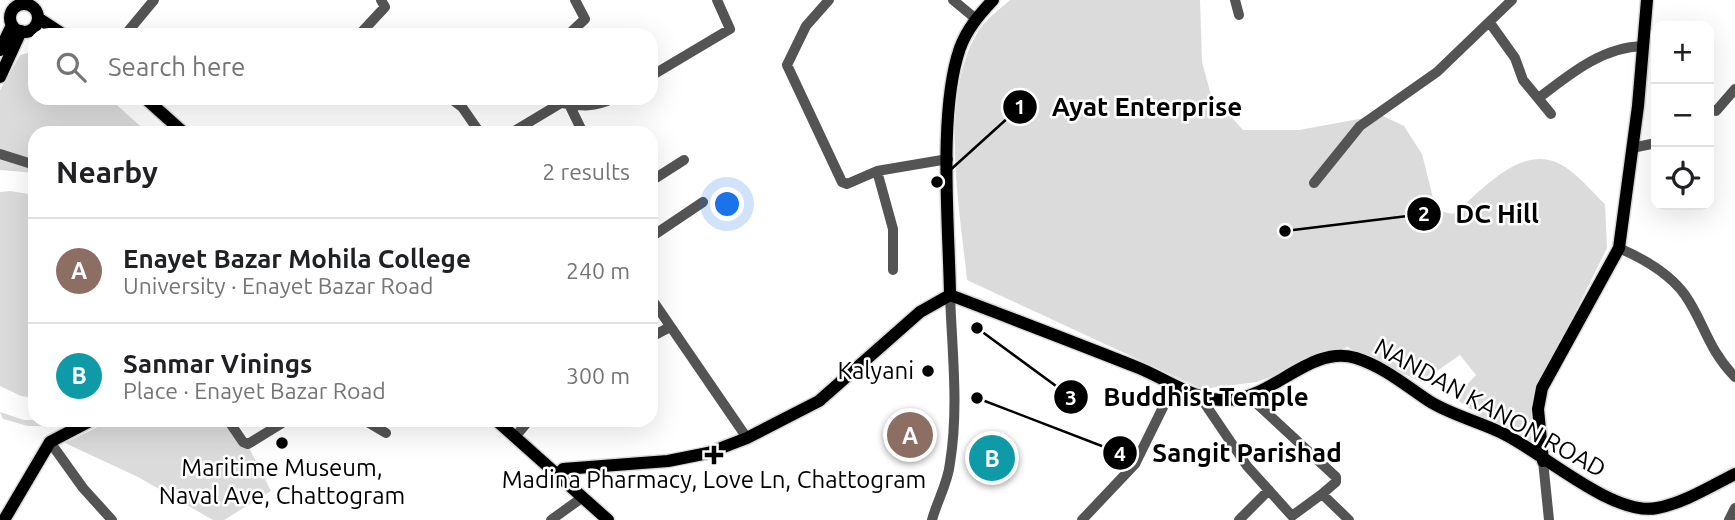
<!DOCTYPE html>
<meta charset="utf-8">
<style>
:root{--surface:#fff;--page:#f6f6f6;--text:#202124;--muted:#757577;--line:#e0e0e0;--accent:#d93025}
body{margin:0;font-family:Ubuntu,sans-serif;background:var(--page);color:var(--text)}
.controls{position:absolute;right:21px;top:21px;display:grid;overflow:hidden;border-radius:14px;box-shadow:0 7px 28px #0002}
.controls button{width:63px;height:63px;display:grid;place-items:center;padding:0;border:0;border-bottom:2px solid var(--line);background:var(--surface);color:var(--text);font:35px sans-serif}
.you{position:absolute;left:728px;top:205px;width:24px;height:24px;margin:-18px;border:5px solid #fff;border-radius:50%;background:#1a73e8;box-shadow:0 0 0 10px #1a73e833}
.badge{display:grid;place-items:center;width:46px;height:46px;border-radius:50%;background:var(--accent);color:#fff;font-size:23px;font-weight:700}
.pin{position:absolute;translate:-50% -50%;border:4px solid #fff;box-shadow:0 2px 7px #0006}
.list{margin:0;padding:0;list-style:none}
h2{display:flex;justify-content:space-between;align-items:center;height:91px;margin:0;padding:0 28px;font-size:30px}
h2 small{font-size:23px;font-weight:400;color:var(--muted)}
.list li{display:grid;grid-template-columns:46px 1fr auto;gap:21px;align-items:center;box-sizing:border-box;height:105px;padding:0 28px;border-top:2px solid var(--line)}
.list b{display:block;font-size:26px;white-space:nowrap}
.list p{margin:0;font-size:23px;white-space:nowrap;color:var(--muted)}
.list em{font-size:23px;font-style:normal;color:var(--muted)}
.icon{flex:none;width:38px;height:38px;fill:none;stroke:currentColor;stroke-width:2;stroke-linecap:round;stroke-linejoin:round}
.map{position:relative;flex:none;width:1735px;height:520px;overflow:hidden}
.search{position:absolute;background:var(--surface);box-shadow:0 7px 28px #0002;left:28px;top:28px;width:630px;height:77px;display:flex;align-items:center;gap:18px;box-sizing:border-box;padding:0 24px;border-radius:21px;color:var(--muted);font-size:26px}
.panel{position:absolute;background:var(--surface);box-shadow:0 7px 28px #0002;left:28px;top:126px;width:630px;height:301px;border-radius:21px}
.map>svg:first-child{display:block}
.green{fill:#dbdbdb}
.lines{fill:none;stroke-linecap:round;stroke-linejoin:round}
.major-casing{stroke:#dbdbdb;stroke-width:15}
.minor{stroke:#545454;stroke-width:10}
.major{stroke:#000;stroke-width:12}
.poi-dot{fill:#000;stroke:#fff;stroke-width:2.5}
.labels{text-anchor:middle;stroke-width:5;stroke-linejoin:round;paint-order:stroke}
.poi-label{font-size:24px;fill:#000;stroke:#fff}
.street-label{font-size:24px;fill:#000;stroke:#fff}
.leader{fill:none;stroke:#000;stroke-width:2.5}
.callout-dot{fill:#000;stroke:#fff;stroke-width:2.5}
.mark-label{font-size:21px;text-anchor:middle;font-weight:bold;fill:#fff}
.callout-label{font-size:26px;text-anchor:middle;font-weight:bold;fill:#000;stroke:#fff;stroke-width:5;stroke-linejoin:round;paint-order:stroke}
</style>
<div class="map">
<svg width="1735" height="520" viewBox="0 0 1735 520">
<rect width="100%" height="100%" fill="#fff"/>
<path class="green" d="M1010,0H1200L1202,62L1211,95L1243,130H1299L1381,115L1404,126L1422,154L1436,210L1453,214C1481,192 1521,143 1560,164C1576,172 1592,192 1605,204L1607,248L1533,398L1531,450L1454,398L1476,375L1460,355L1421,382L1347,347L1257,382L1202,389L967,280C960,209 938,94 979,30C986,19 1000,9 1010,0Z
M35,51V98H109L148,133H35V173L0,170V90L20,55Z
M10,191L35,195V398L21,396L0,386V192Z
M0,412L24,420H77L46,426H28L3,419Z
M112,420H235L271,491L224,520H213L138,477L65,443Z"/>
<g class="lines">
<defs>
<path id="major" d="M10 18a14 14 0 1 1 28 0a14 14 0 1 1-28 0Z
M38,18L64,35
M0,50L12,25
M0,77L21,31
M145,98L184,133
M950,295C1013,319 1076,343 1139,368C1168,380 1195,401 1228,400C1272,399 1311,344 1356,358C1384,367 1405,385 1429,401C1451,415 1478,421 1502,433C1541,451 1613,517 1657,508C1684,503 1711,486 1735,474
M950,295C949,227 938,111 960,48C967,29 979,15 993,0
M496,420L608,520
M1543,461L1538,409L1542,388L1619,248L1638,106L1647,0
M558,475L563,469L668,461L708,453L747,438L819,401L920,312L950,295
M4,520L50,442L92,420"/>
</defs>
<use href="#major" class="major-casing"/>
<path class="minor" d="M829,0L806,26L787,65L842,182L847,184L877,171L948,159
M953,0L976,19
M1235,0L1239,15
M1490,23L1515,58L1523,80L1551,114
M125,35L154,0
M359,35L385,7L381,0
M568,35L585,19L575,0
M651,76L730,29L717,0
M1540,97C1571,73 1603,47 1643,46
M450,98L462,107L480,133
M568,102L583,133
M1709,108L1716,111L1735,89
M511,133L561,103C582,106 593,108 614,98
M1632,148L1656,143
M0,154L35,165
M877,171L893,229V270
M651,181L684,160
M1314,183L1360,126L1437,72L1512,0
M651,237L703,202
M1619,248C1642,258 1670,274 1685,295C1705,324 1707,348 1735,377
M651,298L747,438
M651,337L670,327
M1254,395V401L1336,477V482L1322,494
M1201,398L1247,466L1292,516L1322,494L1349,520
M228,420L243,442L248,444L287,420
M364,420L386,433
M520,431L529,420
M50,442L83,488L112,520
M1543,461L1549,520
M551,520L583,497
M932,520C937,501 948,483 950,463C959,408 952,351 950,295
M1082,520L1135,464L1174,385
M1239,520L1269,490
M1729,520L1735,508"/>
<use href="#major" class="major"/>
</g>
<g class="poi-dot">
<circle cx="928" cy="371" r="7"/>
<circle cx="282" cy="443" r="7"/>
<path d="M710.5 444.5h7v7h7v7h-7v7h-7v-7h-7v-7h7z"/>
</g>
<g class="labels">
<g class="poi-label">
<text x="914" y="379" text-anchor="end">Kalyani</text>
<text x="282" y="476">Maritime Museum,<tspan x="282" dy="28">Naval Ave, Chattogram</tspan></text>
<text x="714" y="488">Madina Pharmacy, Love Ln, Chattogram</text>
</g>
<g class="street-label">
<text transform="translate(1490 408) rotate(29)" y="8">NANDAN KANON ROAD</text>
</g>
</g>
<path class="leader" d="M937 182L1020 107M1285 231L1424 214M977 328L1071 397M977 398L1120 453"/>
<g class="callout-dot">
<circle cx="937" cy="182" r="7"/>
<circle cx="1285" cy="231" r="7"/>
<circle cx="977" cy="328" r="7"/>
<circle cx="977" cy="398" r="7"/>
<circle cx="1020" cy="107" r="18"/>
<circle cx="1424" cy="214" r="18"/>
<circle cx="1071" cy="397" r="18"/>
<circle cx="1120" cy="453" r="18"/>
</g>
<g class="mark-label">
<text x="1020" y="114">1</text>
<text x="1424" y="221">2</text>
<text x="1071" y="405">3</text>
<text x="1120" y="461">4</text>
</g>
<g class="callout-label">
<text x="1147" y="116">Ayat Enterprise</text>
<text x="1497" y="223">DC Hill</text>
<text x="1206" y="406">Buddhist Temple</text>
<text x="1247" y="462">Sangit Parishad</text>
</g>
</svg>
<div class="controls">
<button>+</button>
<button>−</button>
<button><svg class="icon" aria-label="locate" viewBox="0 0 24 24"><circle cx="12" cy="12" r="6"/><path d="M12 2v4M12 18v4M2 12h4M18 12h4"/></svg></button>
</div>
<div class="you"></div>
<div class="pin badge" style="left:910px;top:435px;background:#8d6e63">A</div>
<div class="pin badge" style="left:992px;top:458px;background:#0f9aa8">B</div>
<div class="search"><svg class="icon" aria-label="search" viewBox="0 0 24 24"><circle cx="10" cy="10" r="6"/><path d="M15 15l6 6"/></svg>Search here</div>
<section class="panel">
<h2>Nearby<small>2 results</small></h2>
<ul class="list">
<li><span class="badge" style="background:#8d6e63">A</span><div><b>Enayet Bazar Mohila College</b><p>University · Enayet Bazar Road</p></div><em>240 m</em></li>
<li><span class="badge" style="background:#0f9aa8">B</span><div><b>Sanmar Vinings</b><p>Place · Enayet Bazar Road</p></div><em>300 m</em></li>
</ul>
</section>
</div>
